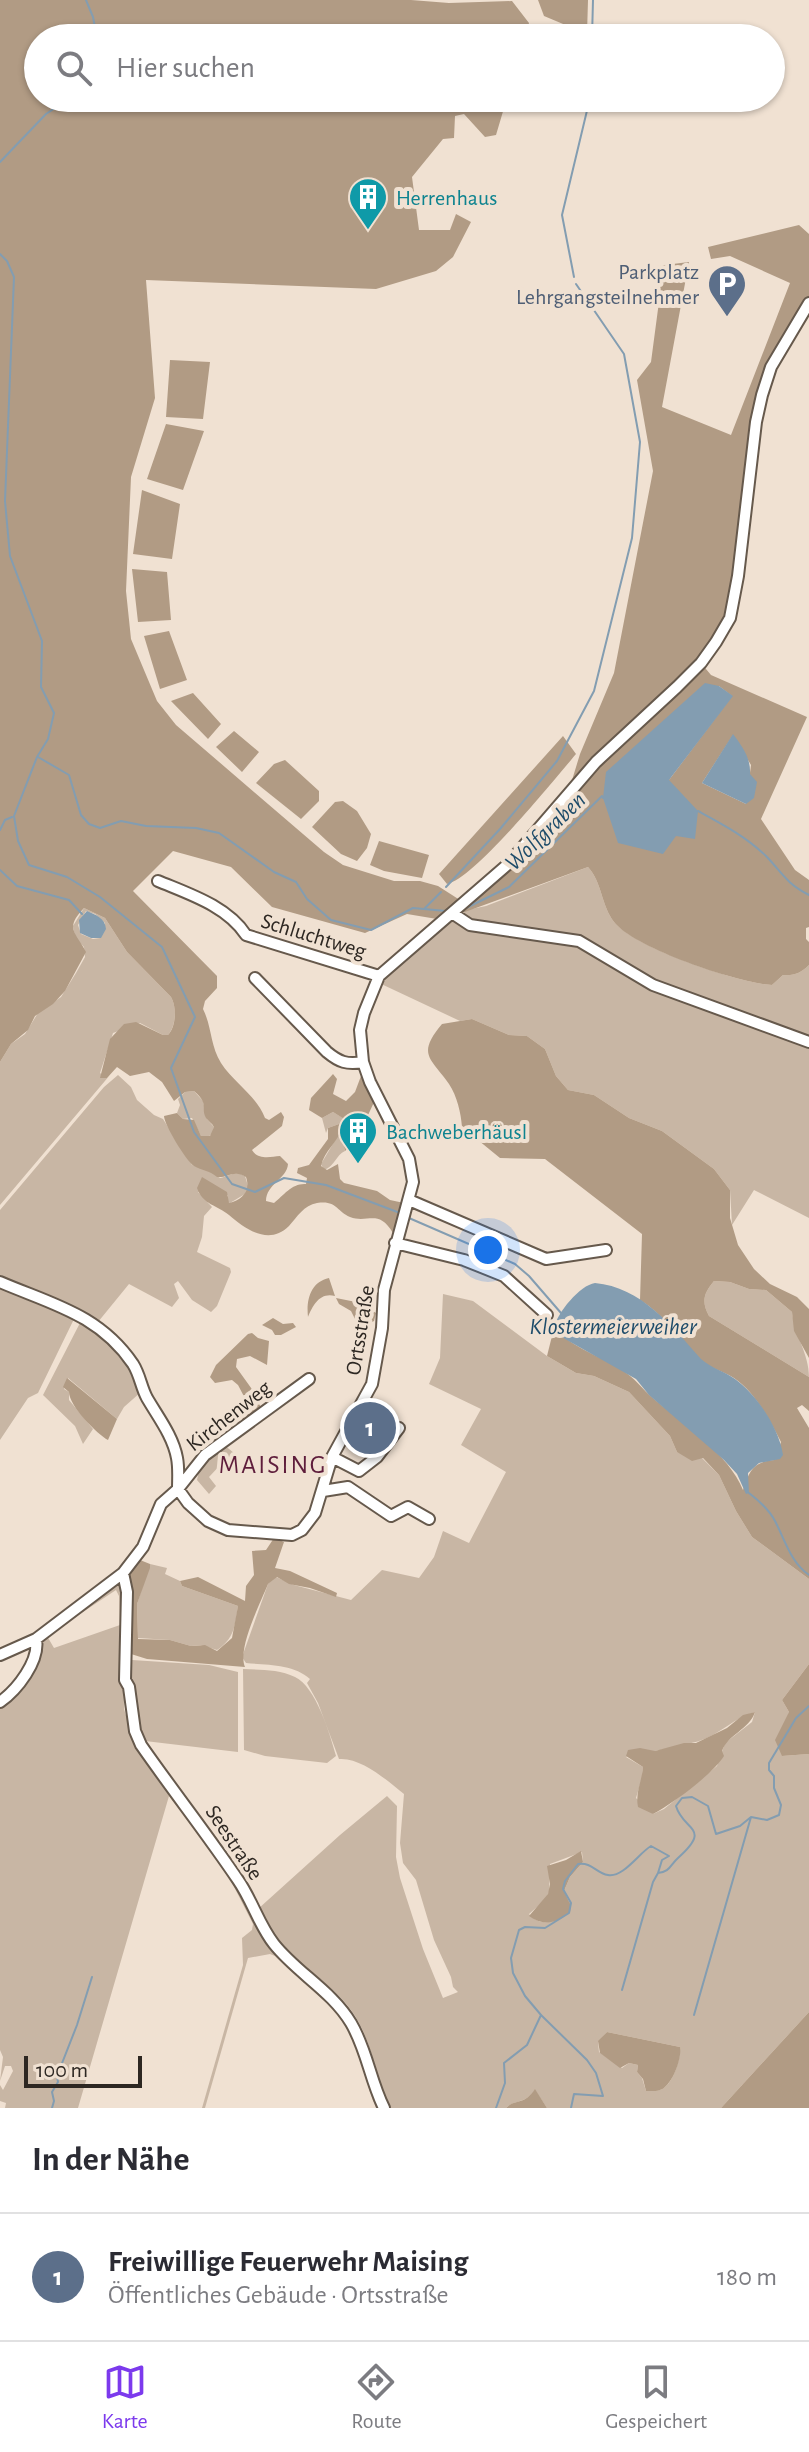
<!DOCTYPE html>
<html lang="de">
<meta charset="utf-8">
<style>
:root{--surface:#fff;--page:#f2f2f3;--text:#2b2b33;--muted:#7c7c81;--line:#e1e1e2;--accent:#7c3aed}
body{margin:0;font-family:"Alegreya Sans",sans-serif;background:var(--page);color:var(--text)}
.scale{position:absolute;left:24px;bottom:20px;width:118px;box-sizing:border-box;padding-left:8px;border:4px solid #2d2722;border-top:0;font-size:22px;line-height:28px;white-space:nowrap;color:#2d2722;-webkit-text-stroke:6px #f0e1d2;paint-order:stroke}
.you{position:absolute;left:488px;top:1250px;width:28px;height:28px;margin:-20px;border:6px solid #fff;border-radius:50%;background:#1a73e8;box-shadow:0 0 0 12px #1a73e833}
.badge{display:grid;place-items:center;width:52px;height:52px;border-radius:50%;background:var(--accent);color:#fff;font-size:26px;font-weight:700}
.pin{position:absolute;translate:-50% -50%;border:4px solid #fff;box-shadow:0 2px 8px #0006}
.list{margin:0;padding:0;list-style:none}
h2{display:flex;justify-content:space-between;align-items:center;height:104px;margin:0;padding:0 32px;font-size:34px}
h2 small{font-size:26px;font-weight:400;color:var(--muted)}
.list li{display:grid;grid-template-columns:52px 1fr auto;gap:24px;align-items:center;box-sizing:border-box;height:128px;padding:0 32px;border-top:2px solid var(--line)}
.list b{display:block;font-size:30px;white-space:nowrap}
.list p{margin:0;font-size:26px;white-space:nowrap;color:var(--muted)}
.list em{font-size:26px;font-style:normal;color:var(--muted)}
.icon{flex:none;width:44px;height:44px;fill:none;stroke:currentColor;stroke-width:2;stroke-linecap:round;stroke-linejoin:round}
.map{position:relative;flex:none;width:809px;height:2108px;overflow:hidden}
.search{position:absolute;background:var(--surface);box-shadow:0 2px 6px #0004;left:24px;right:24px;top:24px;height:88px;display:flex;align-items:center;gap:20px;box-sizing:border-box;padding:0 28px;border-radius:44px;color:var(--muted);font-size:30px}
.sheet{height:232px;background:var(--surface)}
nav{display:flex;justify-content:space-around;align-items:center;box-sizing:border-box;height:112px;border-top:2px solid var(--line);background:var(--surface);font-size:22px;color:var(--muted)}
nav a{display:grid;justify-items:center;gap:4px}
nav .on{color:var(--accent)}
.map>svg:first-child{display:block}
.green{fill:#c8b6a4;fill-rule:evenodd}
.forest{fill:#b19b84;fill-rule:evenodd}
.water{fill:#839db1}
.lines{fill:none;stroke-linecap:round;stroke-linejoin:round}
.stream{stroke:#839db1;stroke-width:2}
.minor-casing{stroke:#66594c;stroke-width:14}
.minor{stroke:#fff;stroke-width:10}
.labels{text-anchor:middle;stroke-width:8;stroke-linejoin:round;paint-order:stroke}
.culture-label{font-size:22px;fill:#0d838f;stroke:#f0e1d2;text-anchor:start}
.service-label{font-size:22px;fill:#4e5e75;stroke:#f0e1d2;text-anchor:end}
.street-label{font-size:22px;fill:#2d2722;stroke:#f0e1d2}
.water-label{font-size:24px;font-style:italic;fill:#1e4c6a;stroke:#f0e1d2}
.quarter-label{font-size:26px;letter-spacing:2px;fill:#5e1d3b;stroke:#f0e1d2}
</style>
<div class="map">
<svg width="809" height="2108" viewBox="0 0 809 2108">
<rect width="100%" height="100%" fill="#f0e1d2"/>
<path class="green" d="M588,867C602,882 601,905 614,922C634,947 738,983 772,985L783,975C794,976 801,973 809,965V1218L754,1190L732,1225L730,1190L714,1169L662,1131L629,1118L594,1095L568,1090L556,1076L545,1049L527,1036L509,1035L472,1019L460,1021L377,982L452,913L486,906Z
M84,908L105,918L127,952L171,997C177,1007 176,1026 168,1035H163L140,1023L113,1033L100,1073L107,1078L110,1075L0,1205V1062L11,1044L25,1034L38,1013L61,997L76,973L85,957L84,947L75,937L73,926ZM86,911L95,914L105,923L100,938L93,939L81,934L78,925Z
M118,1075L131,1087L137,1100L154,1115L163,1119L192,1165L207,1169L220,1178C230,1176 235,1170 245,1176L248,1186L245,1194L230,1203L227,1202L228,1195L198,1192L212,1207L204,1216L202,1237L197,1252L230,1268L231,1272L217,1306L211,1312L192,1300L178,1281L174,1284L179,1298L172,1307L129,1284L98,1322L56,1299L0,1278V1210L104,1087Z
M194,1091L203,1101L207,1119L214,1127L213,1133L207,1138L201,1136L192,1118L183,1119L177,1113L180,1105L178,1099L185,1092Z
M333,1112L348,1121L350,1127L342,1138L345,1151C336,1155 335,1166 324,1170L321,1164L334,1142L339,1124L328,1128L326,1133L322,1118Z
M714,1281L730,1282L749,1289L766,1290L792,1312C795,1336 809,1354 809,1377L709,1316C701,1301 704,1293 714,1281Z
M0,1284L73,1317L74,1319L38,1393L28,1398L0,1440Z
M443,1294L473,1301L547,1356L576,1373L594,1376L629,1392L670,1436L677,1452L702,1458L719,1475L736,1511L752,1537L809,1579V1664L782,1700L789,1712L782,1756L809,1754V2012L721,2108H547L535,2090C525,2104 516,2099 506,2108H391C374,2076 373,2040 351,2010C332,1984 304,1969 283,1946C273,1935 266,1922 258,1909L340,1835L387,1796L397,1806L396,1857L400,1878L423,1949L443,1998L458,1992L453,1987L451,1977L434,1940L416,1880L403,1863L400,1843L404,1794C388,1781 361,1757 339,1759L318,1703L307,1683L310,1679C294,1664 267,1665 246,1663L242,1657L268,1584L276,1577L294,1585L351,1600L382,1570L419,1578L434,1557L443,1531L469,1543L506,1472L461,1445L481,1409L429,1384L440,1358ZM755,1712L752,1722L725,1743L717,1766L664,1809L653,1814L636,1798L642,1778L643,1767L626,1757C641,1748 640,1752 655,1751C661,1750 693,1743 699,1741C719,1735 735,1717 755,1712ZM582,1852L583,1862L570,1877L564,1891L569,1902V1913C556,1923 540,1927 529,1914L546,1899L549,1892L550,1864ZM607,2032L680,2047C681,2058 673,2086 660,2090C657,2091 649,2091 646,2091L642,2078L637,2072L638,2065L629,2063L622,2068L599,2052L598,2042Z
M81,1321L126,1359L141,1392L124,1407L117,1419L68,1378L64,1389L69,1392V1400L93,1429L83,1444L75,1426L43,1395Z
M223,1444L240,1458L235,1470L224,1461L209,1477L216,1486L209,1494L197,1480L200,1466Z
M150,1564L167,1568L165,1574L180,1581L182,1586L238,1606C235,1626 234,1639 217,1650L201,1645L191,1646L170,1640L138,1638L137,1604Z
M119,1580L123,1582L124,1709L135,1745L237,1887L261,1931L347,2022L381,2108H376C366,2085 363,2059 352,2037C335,2003 302,1981 275,1956L270,1954L248,1958L205,2108H202L243,1965L242,1938L252,1930L253,1924L230,1879L169,1796L78,2108H5L6,2103L0,2101V2085L3,2090L13,2071L11,2066H5L0,2081L3,2057L0,2050V1705L37,1652L45,1636ZM116,1590L119,1596L120,1625L54,1648L47,1636Z
M132,1660L209,1665L238,1672V1752L145,1741C134,1725 126,1678 132,1660Z
M243,1669C260,1670 279,1669 295,1677C316,1687 330,1734 336,1756L327,1763L265,1756L244,1750Z"/>
<path class="forest" d="M0,0H411L449,3L512,1L529,23L525,38H38V98H507L496,135L485,137L464,114L455,116L454,138L443,139L412,177L419,230H450L456,214L471,222L453,257L436,271L376,289L146,280L155,398L131,477L126,591L131,639L157,701L176,725L324,852L343,865L394,881H420L438,886L463,902L507,865L569,790L580,754L614,673L653,471L637,380L651,362L660,294L648,267L689,262L662,407L731,435L790,283L730,256L711,259L708,247L799,225L809,234V303L762,395L730,618L701,663L711,675L807,717L761,819L795,870L809,880V927L806,928V939L809,942V965C801,973 794,976 783,975L772,985C738,983 634,948 614,922C601,905 602,882 588,867L443,920L407,914L365,933L272,907L231,867L173,851L133,891L217,976V988L205,1001L203,1009C212,1027 210,1045 221,1063C234,1083 256,1095 265,1118L269,1120L281,1112L284,1117L282,1126L252,1150C258,1160 270,1157 280,1156L288,1164C287,1179 266,1184 266,1201L274,1203C284,1195 292,1183 306,1184L307,1178L297,1173L298,1168L309,1165L328,1139V1128L339,1124L342,1128C338,1142 324,1151 321,1166L327,1170L338,1164L340,1179L344,1183L377,1191L390,1200L404,1203L393,1233C378,1208 368,1224 350,1217C336,1211 337,1200 317,1203C304,1205 297,1217 289,1226C269,1246 245,1229 229,1215C217,1205 203,1205 197,1188L202,1177L227,1192L229,1203C242,1200 251,1191 246,1177C234,1169 228,1178 217,1177C209,1170 202,1171 194,1166C186,1161 164,1124 164,1116L177,1113L183,1119L194,1120L201,1136H210L214,1127C212,1123 208,1121 206,1118C200,1107 210,1105 194,1091L185,1092L174,1101L162,1082L149,1072L130,1076L117,1067L107,1078H100L110,1039L124,1024L136,1022L163,1035H168C176,1027 177,1007 171,997L127,952L105,918L84,908C64,929 76,932 86,952L65,991L53,1004L35,1016L28,1030L11,1044L0,1062ZM719,686L732,696L669,780ZM733,735L751,765L746,804L702,783Z
M538,0H588L587,34L544,16Z
M170,360L210,362L203,419L166,417Z
M166,424L204,431L183,490L147,479Z
M142,490L180,504L172,559L133,554Z
M132,569L167,572L171,620L138,622Z
M169,631L187,680L160,689L144,636Z
M193,693L221,724L208,739L171,701Z
M234,731L259,752L242,772L216,747Z
M563,736L576,754C554,780 474,879 447,884L439,874Z
M285,760L319,791V801L301,819L256,783L274,764Z
M343,801L357,811L371,834L367,848L357,861L341,854L312,827L335,802Z
M379,841L429,855L422,878L384,871L370,865Z
M472,1019L509,1035L527,1036L545,1049L556,1076L568,1090L594,1095L629,1118L662,1131L714,1169L730,1190V1218L738,1245L754,1269L770,1284L797,1297L809,1309V1358L794,1331L792,1312L766,1290L749,1289L730,1282L714,1281C704,1293 701,1301 709,1316L809,1377V1411L802,1405L797,1408L809,1428V1579L752,1537L736,1511L719,1475L703,1458L692,1461L677,1452L670,1436L629,1392L594,1376L576,1373L547,1356L554,1328C574,1349 599,1355 622,1370C635,1378 642,1389 654,1399C683,1424 729,1454 743,1490C749,1471 754,1461 775,1460L781,1442C769,1419 755,1392 734,1378C723,1371 711,1369 701,1360C680,1340 665,1315 640,1300L642,1234L545,1159L500,1158L462,1127C461,1113 457,1096 449,1084C431,1058 416,1055 442,1024Z
M333,1074L337,1079L333,1094L346,1101L355,1092L361,1076L366,1078L375,1100L357,1139L345,1151L342,1138L350,1127L349,1122L333,1112L322,1118L309,1110L311,1098Z
M329,1278L335,1296C320,1292 313,1305 308,1317C306,1299 311,1282 329,1278Z
M336,1298L361,1303L376,1313L374,1321L370,1323L355,1319L351,1311L339,1304Z
M273,1318L283,1324L293,1323L296,1327L281,1335H275L272,1330L262,1325Z
M252,1333L258,1338L269,1341L267,1365L250,1356L237,1359L236,1367L254,1392L262,1410L238,1425L239,1419L249,1406L238,1385L232,1380L215,1383L210,1377L216,1365L248,1334Z
M67,1378L117,1419L108,1440C97,1434 69,1406 69,1392L63,1387Z
M274,1538L284,1542L275,1568L290,1571L337,1593L336,1597L310,1588L289,1584L277,1577L268,1584C260,1604 237,1649 245,1667L147,1659L131,1654L125,1576L140,1560L150,1564V1568L137,1604L138,1639L170,1640L191,1646L205,1645L217,1651L232,1638L238,1606L182,1586L180,1581L198,1577L245,1601L246,1586L254,1575L252,1551L266,1550Z
M809,1664V1754L782,1756L775,1740L789,1712L782,1700Z
M755,1712C749,1730 728,1734 722,1751L724,1756C712,1775 672,1804 653,1814L638,1807C635,1793 642,1781 643,1767L626,1756L628,1750L640,1748L655,1751L684,1743H696L727,1728L743,1715Z
M581,1851L583,1862L570,1877L564,1891L571,1906L570,1912C557,1924 542,1926 529,1916L548,1894L550,1884L547,1866L566,1860Z
M809,2012V2108H721Z
M607,2032L680,2047C682,2057 674,2079 666,2086C661,2092 653,2091 646,2091L643,2079L637,2072L638,2065L629,2063L620,2068L600,2053L598,2041Z
M535,2089L547,2108H506C516,2098 524,2106 535,2089Z"/>
<path class="water" d="M705,683L719,686L733,696L669,780L698,811L695,839L676,836L663,854L618,843L603,798L606,772Z
M733,734C742,746 751,758 750,774L757,782L754,798L746,804L702,783Z
M87,911C96,915 105,918 106,929L101,938H91L80,933L79,920Z
M595,1283C641,1287 672,1326 701,1359C711,1368 724,1371 735,1379C757,1395 779,1428 783,1455L780,1459L759,1463L748,1473L749,1493L746,1494L737,1474L724,1460L649,1395L636,1379L565,1339L554,1328C557,1313 580,1285 595,1283Z"/>
<g class="lines">
<path class="stream" d="M86,0L93,17L97,38
M592,38L593,0
M0,162L46,114L70,98
M0,254L7,261L14,277L5,501L10,556L42,641L41,687L54,713L48,739L37,757L14,816L18,841L29,865L67,877L100,897L162,947L195,1017L171,1068L194,1132L232,1184L255,1192L284,1178L326,1185L400,1213
M574,277L562,215L590,98
M38,757L69,775L81,815L89,824L100,828L121,821L146,826L196,828L219,833L274,872L296,882L307,899L331,920L371,930L413,908L446,911
M698,811C722,824 747,837 767,857C783,874 786,883 809,895
M0,830L5,820L12,817
M0,870L17,886L69,900L82,914
M446,887L500,829L557,761L594,691L632,538L640,442L624,354L576,284
M425,908L441,892
M466,908L509,887L602,796L603,798
M409,1218L515,1264L529,1276L561,1313
M749,1493C758,1500 770,1511 775,1521C785,1540 791,1563 809,1575
M622,1990L653,1882L658,1873
M694,2015L751,1817
M52,2108L54,2101L52,2092L58,2082L57,2076L77,2025L92,1977
M496,2108L505,2083L504,2063L527,2045L541,2015
M571,2108L574,2094L603,2096L596,2073L587,2060L541,2015L525,1996L513,1973L511,1958L519,1930L525,1927L545,1928L569,1913L571,1903L563,1889L565,1881L578,1864C592,1862 596,1873 608,1875C623,1878 639,1853 651,1846L669,1856L662,1860L658,1873C670,1872 670,1865 678,1858C713,1827 683,1831 676,1806L682,1798L692,1797L708,1806L716,1834L740,1826L751,1817L767,1820L779,1815L781,1805L774,1788V1776L769,1770V1763L796,1718L809,1706"/>
<defs>
<path id="minor" d="M158,881C189,894 227,906 246,935L379,976
M452,913L470,925L579,941L653,985L809,1042
M255,978L327,1052C339,1062 347,1065 363,1062
M409,1200L546,1259L606,1250
M395,1243L464,1260L504,1276L547,1315
M0,1282C51,1304 99,1314 133,1364C140,1375 141,1387 147,1398C158,1417 173,1436 177,1458C179,1468 178,1479 178,1489
M332,1457L359,1471L377,1457L399,1428
M178,1489L188,1503L208,1521L228,1530L292,1535L302,1530L315,1513L332,1457L372,1384L382,1328L384,1290L413,1182L409,1159L370,1082L363,1062L360,1030L364,1013L379,976L507,865L596,762L677,687L701,663L716,642L730,618L738,576L756,422L762,395L771,367L809,303
M323,1491L348,1487L391,1516L408,1507L429,1519
M123,1573L127,1592L125,1680L129,1687L135,1731L141,1745C173,1791 207,1834 238,1880C252,1900 259,1925 274,1944C297,1973 332,1991 351,2023C367,2050 370,2080 384,2108
M0,1655L36,1639L123,1573L143,1547L161,1504L178,1489L205,1455L309,1379
M0,1702C17,1690 40,1661 36,1639"/>
</defs>
<use href="#minor" class="minor-casing"/>
<use href="#minor" class="minor"/>
</g>
<defs>
<symbol id="building-pin" viewBox="-11 -11 22 30"><path d="M0 17L-7.5 6A9.5 9.5 0 1 1 7.5 6Z" fill="#0f9aa8" stroke="#f0e1d2"/><path d="M-4-6H4V6H1V3H-1V6H-4ZM-2.5-4.3h1.7v1.8h-1.7ZM.8-4.3h1.7v1.8H.8ZM-2.5-1h1.7V.8h-1.7ZM.8-1h1.7V.8H.8Z" fill="#fff"/></symbol>
<symbol id="parking-pin" viewBox="-11 -11 22 30"><path d="M0 17L-7.5 6A9.5 9.5 0 1 1 7.5 6Z" fill="#5c6f8a" stroke="#f0e1d2"/><path d="M-3.5-5.5H1a3.5 3.5 0 0 1 0 7H-1V5.5H-3.5ZM-1-3.4V-.6H.8a1.4 1.4 0 0 0 0-2.8Z" fill="#fff"/></symbol>
</defs>
<g fill-rule="evenodd">
<use href="#building-pin" x="346" y="175" width="44" height="60"/>
<use href="#parking-pin" x="705" y="262" width="44" height="60"/>
<use href="#building-pin" x="336" y="1109" width="44" height="60"/>
</g>
<g class="labels">
<g class="culture-label">
<text x="396" y="205">Herrenhaus</text>
<text x="386" y="1139">Bachweberhäusl</text>
</g>
<g class="service-label">
<text x="699" y="279">Parkplatz<tspan x="699" dy="25">Lehrgangsteilnehmer</tspan></text>
</g>
<g class="street-label">
<text transform="translate(314 935) rotate(17)" y="8">Schluchtweg</text>
<text transform="translate(359 1330) rotate(-81)" y="8">Ortsstraße</text>
<text transform="translate(228 1415) rotate(-38)" y="8">Kirchenweg</text>
<text transform="translate(235 1842) rotate(56)" y="8">Seestraße</text>
</g>
<g class="water-label">
<text transform="translate(545 831) rotate(-44)" y="8">Wolfgraben</text>
<text x="613" y="1334">Klostermeierweiher</text>
</g>
<g class="quarter-label">
<text x="273" y="1473">MAISING</text>
</g>
</g>
</svg>
<div class="scale">100 m</div>
<div class="you"></div>
<div class="pin badge" style="left:370px;top:1428px;background:#5c6f8a">1</div>
<div class="search"><svg class="icon" aria-label="search" viewBox="0 0 24 24"><circle cx="10" cy="10" r="6"/><path d="M15 15l6 6"/></svg>Hier suchen</div>
</div>
<section class="sheet">
<h2>In der Nähe<small></small></h2>
<ul class="list">
<li><span class="badge" style="background:#5c6f8a">1</span><div><b>Freiwillige Feuerwehr Maising</b><p>Öffentliches Gebäude · Ortsstraße</p></div><em>180 m</em></li>
</ul>
</section>
<nav>
<a class="on"><svg class="icon" aria-label="map" viewBox="0 0 24 24"><path d="M3 6l6-2 6 2 6-2v14l-6 2-6-2-6 2zM9 4v14M15 6v14"/></svg>Karte</a>
<a><svg class="icon" aria-label="directions" viewBox="0 0 24 24"><path d="M12 3l9 9-9 9-9-9zM9 14v-3h6M13 9l2 2-2 2"/></svg>Route</a>
<a><svg class="icon" aria-label="saved" viewBox="0 0 24 24"><path d="M7 4h10v16l-5-4-5 4z"/></svg>Gespeichert</a>
</nav>
